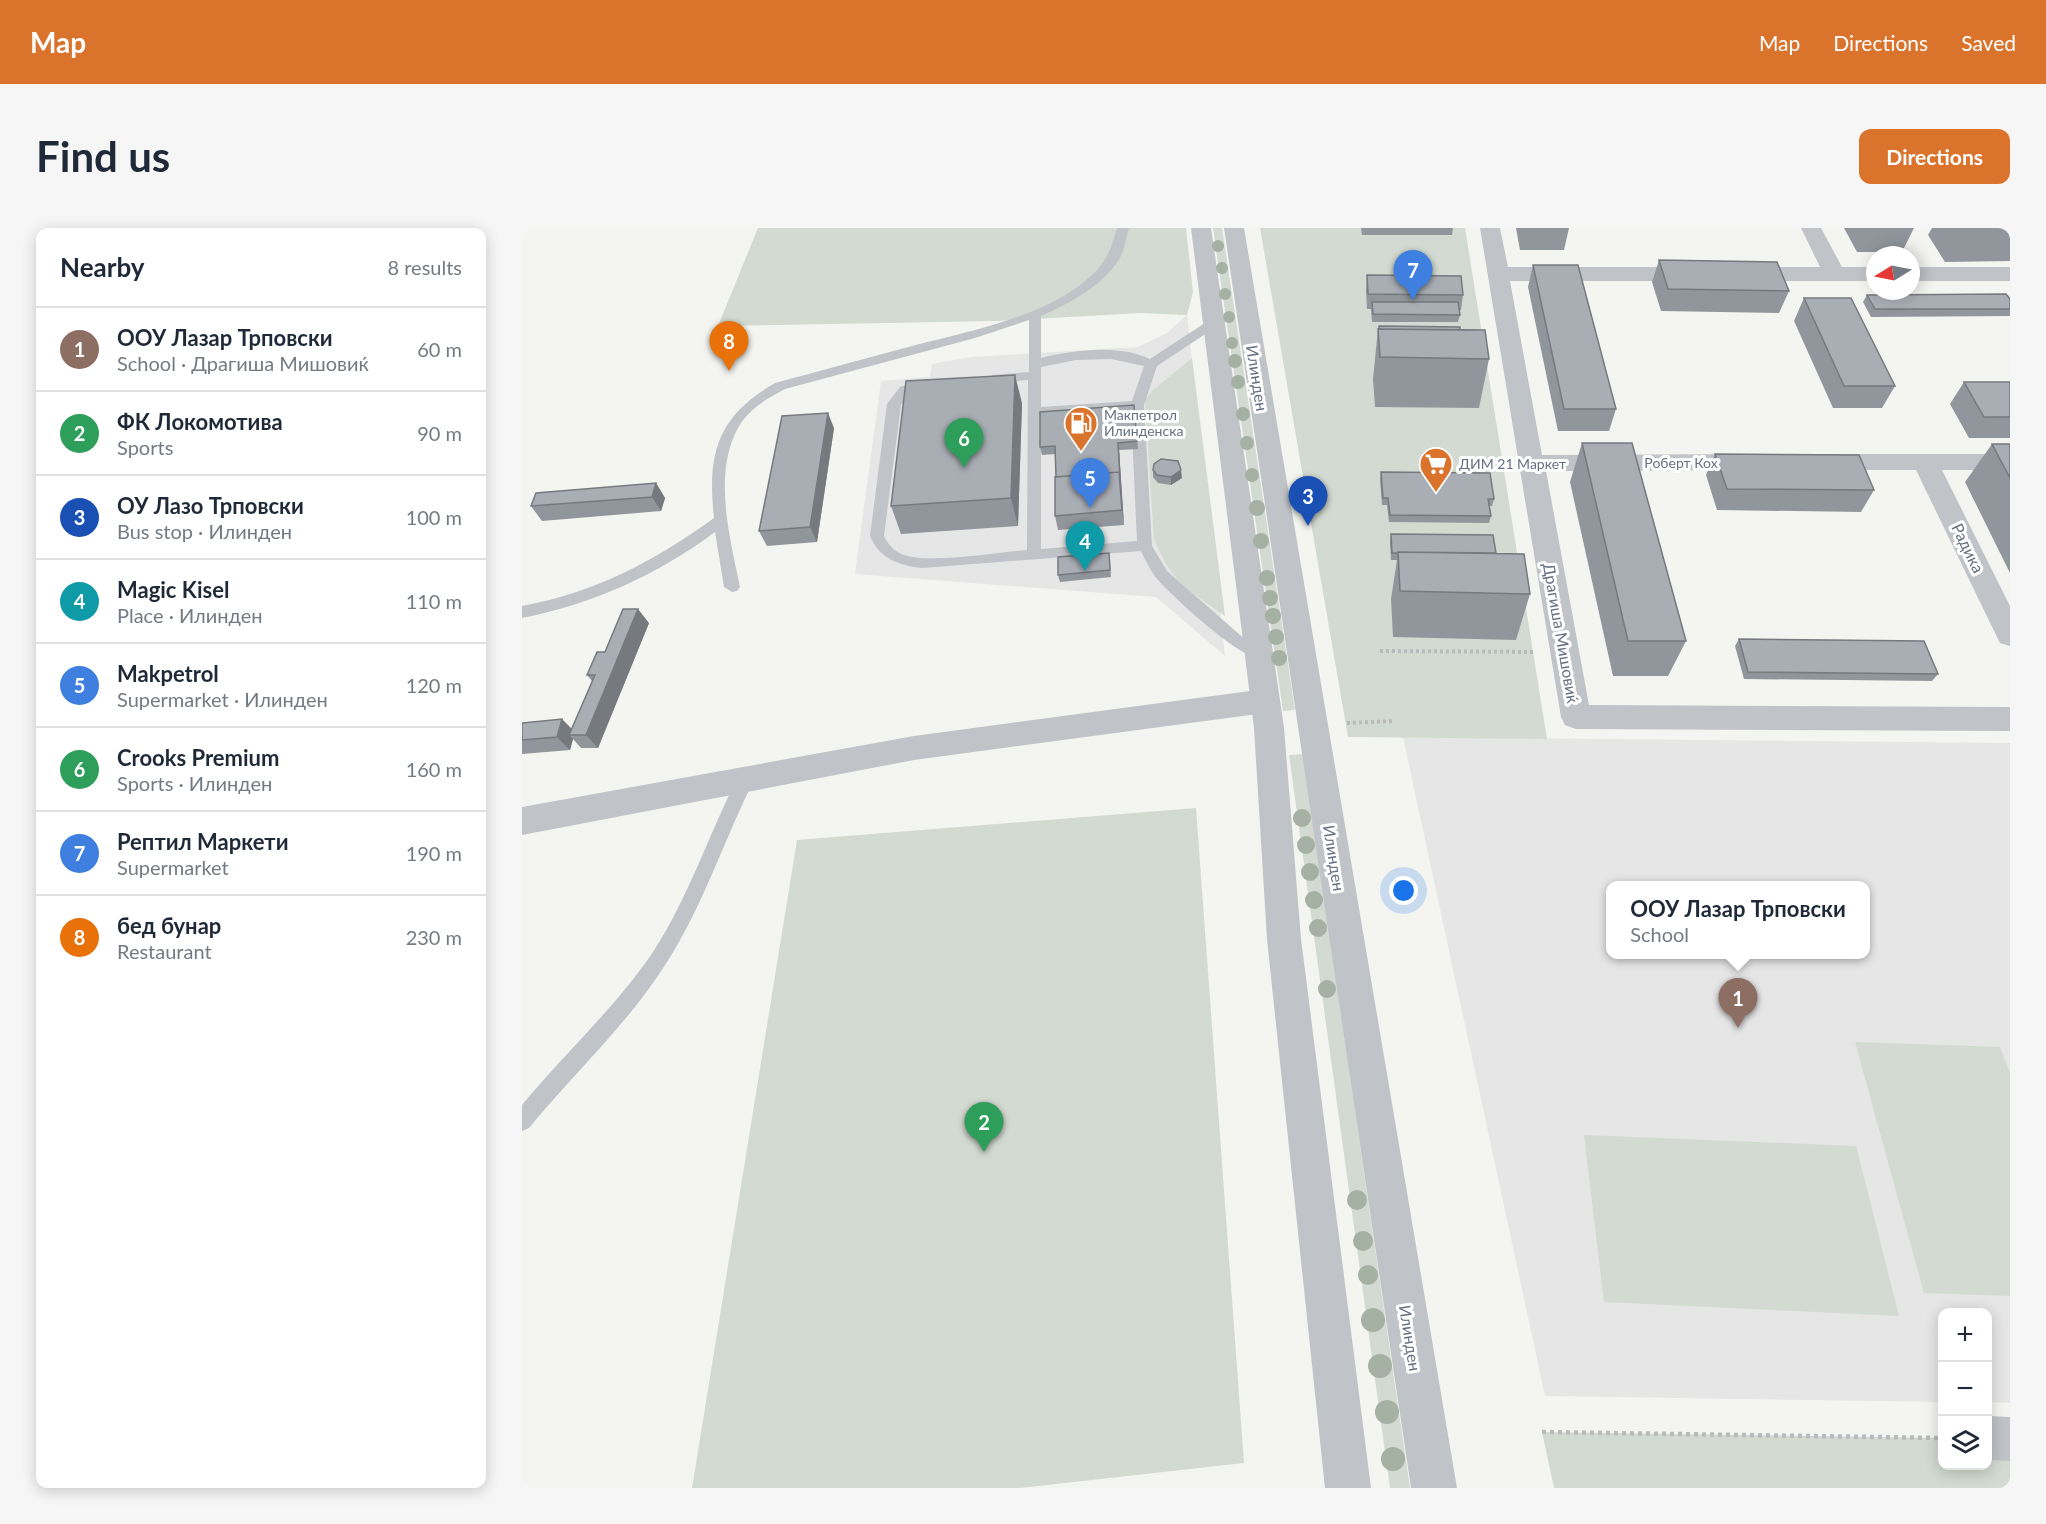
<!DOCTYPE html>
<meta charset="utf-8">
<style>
:root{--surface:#fff;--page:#f6f6f7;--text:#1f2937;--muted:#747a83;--line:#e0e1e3;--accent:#da742c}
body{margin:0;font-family:Lato,sans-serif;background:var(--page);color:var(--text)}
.controls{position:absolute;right:18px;bottom:18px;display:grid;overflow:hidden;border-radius:12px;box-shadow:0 3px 15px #0003}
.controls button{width:54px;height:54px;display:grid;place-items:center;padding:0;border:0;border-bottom:2px solid var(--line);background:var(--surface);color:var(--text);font:30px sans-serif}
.compass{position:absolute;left:1344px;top:18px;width:54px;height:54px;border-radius:50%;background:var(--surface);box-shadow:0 3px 15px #0003;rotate:260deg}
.you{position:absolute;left:882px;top:663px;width:21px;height:21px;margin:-15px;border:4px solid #fff;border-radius:50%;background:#1a73e8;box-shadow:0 0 0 9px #1a73e833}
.badge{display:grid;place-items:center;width:39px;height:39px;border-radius:50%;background:var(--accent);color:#fff;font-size:20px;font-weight:700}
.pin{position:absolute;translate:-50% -50px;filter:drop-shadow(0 2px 3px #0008)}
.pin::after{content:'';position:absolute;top:32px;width:21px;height:18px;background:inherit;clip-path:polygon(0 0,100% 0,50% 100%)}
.popup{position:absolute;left:1084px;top:653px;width:264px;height:78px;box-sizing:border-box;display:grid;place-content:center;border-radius:12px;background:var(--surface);filter:drop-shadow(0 2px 4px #0005);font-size:20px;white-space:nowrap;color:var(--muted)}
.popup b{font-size:22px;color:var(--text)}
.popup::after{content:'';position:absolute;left:50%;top:100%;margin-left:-12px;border:12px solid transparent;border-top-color:var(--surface)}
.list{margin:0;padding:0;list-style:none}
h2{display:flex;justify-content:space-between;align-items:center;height:78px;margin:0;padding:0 24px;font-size:26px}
h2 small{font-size:20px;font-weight:400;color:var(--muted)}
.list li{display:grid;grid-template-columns:39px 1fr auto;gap:18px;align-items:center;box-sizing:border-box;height:84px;padding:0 24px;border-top:2px solid var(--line)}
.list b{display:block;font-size:22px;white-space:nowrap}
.list p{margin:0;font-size:20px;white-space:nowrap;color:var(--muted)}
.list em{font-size:20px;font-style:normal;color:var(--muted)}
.icon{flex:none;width:33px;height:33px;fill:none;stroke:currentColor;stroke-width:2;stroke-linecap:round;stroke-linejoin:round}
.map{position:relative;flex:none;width:1488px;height:1260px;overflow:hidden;border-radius:12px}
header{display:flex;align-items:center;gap:36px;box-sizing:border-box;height:84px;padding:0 30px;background:var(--accent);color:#fff}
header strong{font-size:28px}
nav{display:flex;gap:33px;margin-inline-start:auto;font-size:21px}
.intro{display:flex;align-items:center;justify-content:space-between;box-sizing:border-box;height:144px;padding:0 36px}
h1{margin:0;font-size:42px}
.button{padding:15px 27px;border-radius:12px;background:var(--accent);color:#fff;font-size:21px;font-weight:700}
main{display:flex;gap:36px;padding:0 36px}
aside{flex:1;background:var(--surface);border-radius:12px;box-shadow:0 3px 15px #0003}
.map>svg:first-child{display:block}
.built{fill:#e5e6e5;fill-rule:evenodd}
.green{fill:#d3dad1}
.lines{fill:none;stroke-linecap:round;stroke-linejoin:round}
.path-far1{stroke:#b8babd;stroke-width:4;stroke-dasharray:3 3;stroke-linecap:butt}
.path{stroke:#b8babd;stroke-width:4.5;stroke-dasharray:4 4;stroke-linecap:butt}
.service{fill:#c0c3c7;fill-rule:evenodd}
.minor{fill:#c0c3c7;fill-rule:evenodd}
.tertiary{fill:#c0c3c7;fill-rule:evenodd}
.tree{fill:#a5b1a3}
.wall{fill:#91969c}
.shaded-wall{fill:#767a7f}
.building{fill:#a9aeb5;stroke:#767a7f;stroke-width:1.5}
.labels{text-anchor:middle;stroke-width:6;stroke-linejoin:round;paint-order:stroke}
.far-poi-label{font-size:14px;fill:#657081;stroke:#fff;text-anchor:start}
.far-street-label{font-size:14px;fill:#657081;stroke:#fff}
.street-label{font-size:16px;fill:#657081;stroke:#fff}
</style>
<header>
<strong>Map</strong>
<nav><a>Map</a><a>Directions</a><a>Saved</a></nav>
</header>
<div class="intro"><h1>Find us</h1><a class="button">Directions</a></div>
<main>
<aside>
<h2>Nearby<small>8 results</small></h2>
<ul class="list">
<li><span class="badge" style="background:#8d6e63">1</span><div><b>ООУ Лазар Трповски</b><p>School · Драгиша Мишовиќ</p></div><em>60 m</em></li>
<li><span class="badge" style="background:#2e9e5b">2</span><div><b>ФК Локомотива</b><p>Sports</p></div><em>90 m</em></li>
<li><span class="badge" style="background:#1a4fb4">3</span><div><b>ОУ Лазо Трповски</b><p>Bus stop · Илинден</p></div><em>100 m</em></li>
<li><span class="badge" style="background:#0f9aa8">4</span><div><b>Magic Kisel</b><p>Place · Илинден</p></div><em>110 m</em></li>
<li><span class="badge" style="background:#3f7fe0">5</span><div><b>Makpetrol</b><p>Supermarket · Илинден</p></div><em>120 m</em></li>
<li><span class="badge" style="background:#2e9e5b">6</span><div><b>Crooks Premium</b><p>Sports · Илинден</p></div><em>160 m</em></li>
<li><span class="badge" style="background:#3f7fe0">7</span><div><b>Рептил Маркети</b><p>Supermarket</p></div><em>190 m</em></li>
<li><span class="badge" style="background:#e8710a">8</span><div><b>бед бунар</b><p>Restaurant</p></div><em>230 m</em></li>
</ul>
</aside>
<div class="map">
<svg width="1488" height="1260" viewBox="0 0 1488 1260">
<rect width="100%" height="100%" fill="#f4f5f1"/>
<path class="built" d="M665,87L703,428L634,369L333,346L359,153L408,149L410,136L450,129L616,119L645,105Z
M881,509L1488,515V1175L1466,1174V1084H1420V1174L1023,1168ZM1088,658H1344V726H1088Z"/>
<path class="green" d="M236,0H664L671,64L665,87L618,85L474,93L196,98Z
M691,0H700L773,482L761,483Z
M738,0H943L1025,511L826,509Z
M670,130L703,388C666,361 649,355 632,310L623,172L631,162Z
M781,526L888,1260H868L767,527Z
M674,580L722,1235L498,1260H170L275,612Z
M1333,814L1478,819L1488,846V1068L1402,1065Z
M1062,907L1334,918L1377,1088L1082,1074Z
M1020,1204L1420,1210V1238H1466V1211H1488V1260H1032Z"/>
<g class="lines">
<path class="path-far1" d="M858,423L1012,424
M825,495L873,493"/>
<path class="path" d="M1020,1204L1420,1210"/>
<path class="service" d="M595,0H607C604,9 603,20 599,28C583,57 548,75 519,88V130C552,122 596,116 628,131L686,93H694V99L635,138L622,177L630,318L645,343L718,407L743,423L745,427L743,431C724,437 650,368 636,352C629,344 624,333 619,323L400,340C376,337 358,331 348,308L365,176L378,159L404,151L411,155L409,158L388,165L379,177L362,308C366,317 373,324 382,327C410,336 474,324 505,322L506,152L471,155L465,151L471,147L507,144V92L453,110L263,161C246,170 230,179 219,195C189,241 208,310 218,359L215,363L210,364L202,359L193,304C135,347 71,376 0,390V378C72,365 133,333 192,290C185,225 195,189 253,155C299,143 344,130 390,118C447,103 526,89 570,47C585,34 590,18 595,0ZM589,131L622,138L610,173L519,179V139L554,132ZM609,182L615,313L519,321V188Z
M223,545L229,547L232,552C202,612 181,678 145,734C107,795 52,845 7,900L0,903V877C43,825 93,780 131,724C167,669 187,605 217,547Z"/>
<path class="minor" d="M958,0H978L986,39H1298L1279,0H1299L1320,39H1353V53H988L1020,227L1234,226L1243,228L1247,234L1243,240L1234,242L1024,243L1067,477L1488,479V503L1054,501L1043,497L1039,489Z
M1389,39H1488V53H1389Z
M1295,226H1488V242H1420L1488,378V418L1478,415L1474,407L1394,242H1295L1286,240L1282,234L1286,228Z
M743,461L754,465L758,473L754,481L743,485L392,532L0,607V579L392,508Z
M1466,1188L1488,1189V1233L1466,1232Z"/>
<path class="tertiary" d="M669,0H689L762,500L779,711L849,1260H803L745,711L732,500Z
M702,0H722L935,1260H889Z"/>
</g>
<g class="tree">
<circle cx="696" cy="18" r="6"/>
<circle cx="700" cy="40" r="6"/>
<circle cx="703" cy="66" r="6"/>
<circle cx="707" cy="89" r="6"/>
<circle cx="710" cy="115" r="6"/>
<circle cx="713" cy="133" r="7"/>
<circle cx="716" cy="154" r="7"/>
<circle cx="721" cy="186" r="7"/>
<circle cx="725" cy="215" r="7"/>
<circle cx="730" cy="247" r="7"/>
<circle cx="735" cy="280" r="8"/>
<circle cx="739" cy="313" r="8"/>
<circle cx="745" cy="350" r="8"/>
<circle cx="748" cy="370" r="8"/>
<circle cx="751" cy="388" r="8"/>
<circle cx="754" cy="409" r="8"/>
<circle cx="757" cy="430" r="8"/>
<circle cx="780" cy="590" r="9"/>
<circle cx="784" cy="617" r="9"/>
<circle cx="788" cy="644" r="9"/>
<circle cx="792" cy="672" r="9"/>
<circle cx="796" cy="700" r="9"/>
<circle cx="805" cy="761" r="9"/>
<circle cx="835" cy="972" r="10"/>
<circle cx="841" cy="1013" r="10"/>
<circle cx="846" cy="1047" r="10"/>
<circle cx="851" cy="1092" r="12"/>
<circle cx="858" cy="1138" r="12"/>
<circle cx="865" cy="1184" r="12"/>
<circle cx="871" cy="1231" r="12"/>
</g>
<path class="wall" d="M839,0H931L930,7H840Z
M994,0H1047L1042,22H998Z
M1322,0H1392L1380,24H1335Z
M1410,0H1488V33L1423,34L1406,7Z
M1137,32L1267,63L1257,85L1139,83L1130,54Z
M1011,37L1094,181L1087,203H1036L1006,59Z
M845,47L941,67L939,82H937L938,87L936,94H850L849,81H845L844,62Z
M1345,67L1488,71V88L1349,89L1341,74Z
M1282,70L1373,158L1360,180H1311L1272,93Z
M856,101L938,102L967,131L957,180L853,179L851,151Z
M1442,154H1488V210H1447L1428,176Z
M500,175L496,298L379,306L369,278Z
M612,177L616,221L597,222L602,297L536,302L533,288L534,249V226L520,227L518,219Z
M312,200L295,314L245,318L237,303Z
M1060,215L1164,413L1146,448H1091L1048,254Z
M1470,216H1488V345L1443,254Z
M1193,226L1352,262L1339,284L1195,282L1184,247Z
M631,242L660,250L649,257L636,255L631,249Z
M859,244L972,271L970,278H967L969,288L967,295L867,294L865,277H860L858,252Z
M134,255L143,270L139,283L20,293L9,278Z
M869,306L974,326L1008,366L994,412L871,409L869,371L875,332H869L868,314Z
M588,332L589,349L538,354L536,347Z
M127,395L76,520H59L51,511L48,522L0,526V495L50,501L70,453L65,447L83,424Z
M1217,411L1416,446L1410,453L1222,451L1213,418Z"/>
<path class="shaded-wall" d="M493,147L500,175L496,298L489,270Z
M306,185L312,200L295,314L288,299Z
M596,215L597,222L602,297L600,282Z
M659,242L660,250L649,257V249Z
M134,255L143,270L139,283L130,269Z
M116,381L127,395L76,520L64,507Z
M40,491L53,504L47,507L51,511L48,522L35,509Z"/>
<path class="building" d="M1137,32L1255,34L1267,63L1146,61Z
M1011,37H1056L1094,181H1042Z
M845,47L939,48L941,67L846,66Z
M1484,66L1488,71V81H1353L1345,67Z
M1282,70H1329L1373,158H1322Z
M850,74H936L938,87L851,86Z
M857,98L938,99V102L857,101Z
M856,101L963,102L967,131L858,129Z
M493,147L489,270L369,278L384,153Z
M1442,154H1488V189H1462Z
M612,177L615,213L596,215L598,251L597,244L534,249L533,218L518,219V184Z
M306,185L288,299L237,303L260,188Z
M1060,215H1110L1164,413H1106Z
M1470,216H1488V250Z
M1193,226L1337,227L1352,262L1205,261Z
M639,231L656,233L659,242L649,249L635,247L631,242L632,236Z
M597,244L600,282L533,288V249Z
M859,244L968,245L972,271H966L969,288L868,287L866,270H861Z
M134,255L130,269L9,278L14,265Z
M869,306L971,307L974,325L876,324V325H870Z
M876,324L1002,326L1008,366L878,363Z
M587,325L588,342L536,347V329Z
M101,381H116L64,507H47L73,447H65L75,424H83Z
M1217,411L1402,413L1416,446L1226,444Z
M40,491L35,509L0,512V495Z"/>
<defs>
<symbol id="fuel-pin" viewBox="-11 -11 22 30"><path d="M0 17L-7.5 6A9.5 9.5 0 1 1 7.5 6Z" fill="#da742c" stroke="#fff"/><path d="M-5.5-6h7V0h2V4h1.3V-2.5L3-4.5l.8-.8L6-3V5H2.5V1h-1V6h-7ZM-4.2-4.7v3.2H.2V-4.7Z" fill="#fff"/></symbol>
<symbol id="supermarket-pin" viewBox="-11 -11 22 30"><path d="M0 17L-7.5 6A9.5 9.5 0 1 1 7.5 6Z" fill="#da742c" stroke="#fff"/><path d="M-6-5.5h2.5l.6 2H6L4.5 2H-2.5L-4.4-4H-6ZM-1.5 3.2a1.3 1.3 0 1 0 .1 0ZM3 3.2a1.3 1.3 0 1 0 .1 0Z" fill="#fff"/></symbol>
</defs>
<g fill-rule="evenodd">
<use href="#fuel-pin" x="540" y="176" width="38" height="52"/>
<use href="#supermarket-pin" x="895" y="217" width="38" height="52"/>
</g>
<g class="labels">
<g class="far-poi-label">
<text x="582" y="192">Макпетрол<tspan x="582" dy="16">Илинденска</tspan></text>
<text x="937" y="241">ДИМ 21 Маркет</text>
</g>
<g class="far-street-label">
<text x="1159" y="240">Роберт Кох</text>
</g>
<g class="street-label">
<text transform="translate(735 150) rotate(81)" y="6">Илинден</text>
<text transform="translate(1446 320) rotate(64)" y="6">Радика</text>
<text transform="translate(1039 405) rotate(80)" y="6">Драгиша Мишовиќ</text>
<text transform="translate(812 630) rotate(81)" y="6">Илинден</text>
<text transform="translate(888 1110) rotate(81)" y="6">Илинден</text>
</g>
</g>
</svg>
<div class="controls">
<button>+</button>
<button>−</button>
<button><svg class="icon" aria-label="layers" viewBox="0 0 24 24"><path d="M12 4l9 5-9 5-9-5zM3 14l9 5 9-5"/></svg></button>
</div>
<svg class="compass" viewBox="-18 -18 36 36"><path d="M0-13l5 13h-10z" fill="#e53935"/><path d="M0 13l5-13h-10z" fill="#747a83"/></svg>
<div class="you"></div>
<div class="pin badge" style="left:1216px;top:800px;background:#8d6e63">1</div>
<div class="popup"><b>ООУ Лазар Трповски</b>School</div>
<div class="pin badge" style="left:462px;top:924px;background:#2e9e5b">2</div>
<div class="pin badge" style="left:786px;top:298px;background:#1a4fb4">3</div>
<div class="pin badge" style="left:563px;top:343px;background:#0f9aa8">4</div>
<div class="pin badge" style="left:568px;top:280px;background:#3f7fe0">5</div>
<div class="pin badge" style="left:442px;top:240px;background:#2e9e5b">6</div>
<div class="pin badge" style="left:891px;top:72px;background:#3f7fe0">7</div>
<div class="pin badge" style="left:207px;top:143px;background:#e8710a">8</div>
</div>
</main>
